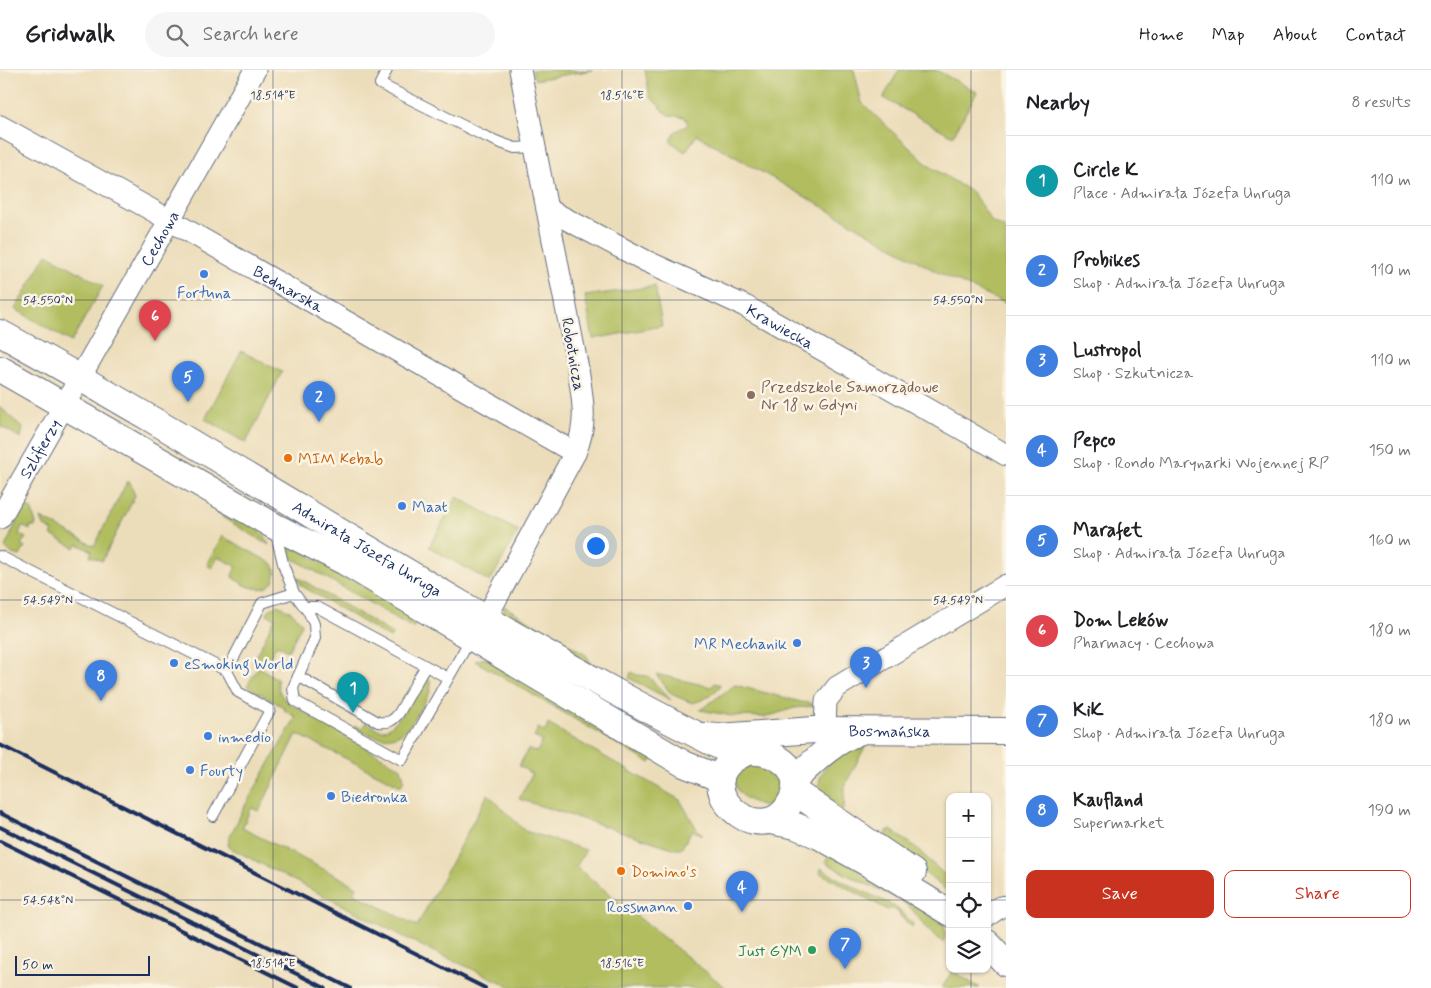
<!DOCTYPE html>
<meta charset="utf-8">
<style>
:root{--surface:#fff;--page:#f6f6f6;--text:#202124;--muted:#757577;--line:#e0e0e0;--accent:#c8321e}
body{margin:0;font-family:Mynerve,sans-serif;background:var(--page);color:var(--text)}
.controls{position:absolute;right:15px;bottom:15px;display:grid;overflow:hidden;border-radius:10px;box-shadow:0 1px 4px #0004}
.controls button{width:45px;height:45px;display:grid;place-items:center;padding:0;border:0;border-bottom:1px solid var(--line);background:var(--surface);color:var(--text);font:25px sans-serif}
.scale{position:absolute;left:15px;bottom:12px;width:135px;box-sizing:border-box;padding-left:5px;border:2px solid #1b2f5e;border-top:0;font-size:14px;line-height:18px;white-space:nowrap;color:#1b2f5e;-webkit-text-stroke:4px #fcf5e5;paint-order:stroke}
.you{position:absolute;left:595px;top:475px;width:18px;height:18px;margin:-12px;border:4px solid #fff;border-radius:50%;background:#1a73e8;box-shadow:0 0 0 8px #1a73e833}
.badge{display:grid;place-items:center;width:32px;height:32px;border-radius:50%;background:var(--accent);color:#fff;font-size:16px;font-weight:700}
.pin{position:absolute;translate:-50% -41px;filter:drop-shadow(0 1px 2px #0008)}
.pin::after{content:'';position:absolute;top:26px;width:18px;height:15px;background:inherit;clip-path:polygon(0 0,100% 0,50% 100%)}
.list{margin:0;padding:0;list-style:none}
h2{display:flex;justify-content:space-between;align-items:center;height:65px;margin:0;padding:0 20px;font-size:21px}
h2 small{font-size:16px;font-weight:400;color:var(--muted)}
.list li{display:grid;grid-template-columns:32px 1fr auto;gap:15px;align-items:center;box-sizing:border-box;height:90px;padding:0 20px;border-top:1px solid var(--line)}
.list b{display:block;font-size:19px;white-space:nowrap}
.list p{margin:0;font-size:16px;white-space:nowrap;color:var(--muted)}
.list em{font-size:16px;font-style:normal;color:var(--muted)}
.actions{display:flex;gap:10px;padding:15px 20px}
.actions a{flex:1;padding:11px 0;border:1px solid var(--accent);border-radius:10px;text-align:center;font-size:18px;color:var(--accent)}
.actions .main{background:var(--accent);color:#fff}
.icon{flex:none;width:28px;height:28px;fill:none;stroke:currentColor;stroke-width:2;stroke-linecap:round;stroke-linejoin:round}
.map{position:relative;flex:none;width:1006px;height:918px;overflow:hidden}
header{display:flex;align-items:center;gap:30px;box-sizing:border-box;height:70px;padding:0 25px;background:var(--surface);border-bottom:1px solid var(--line)}
header strong{font-size:24px}
nav{display:flex;gap:28px;margin-inline-start:auto;font-size:18px}
.search{width:350px;height:45px;background:var(--page);display:flex;align-items:center;gap:12px;box-sizing:border-box;padding:0 18px;border-radius:28px;color:var(--muted);font-size:19px}
main{display:flex}
aside{flex:1;background:var(--surface)}
.map>svg:first-child{display:block}
.green{fill:#b1bd5f;stroke:#66765e}
.lines{fill:none;stroke-linecap:round;stroke-linejoin:round}
.service-casing{stroke:#646c7e;stroke-width:12}
.minor-casing{stroke:#646c7e;stroke-width:23}
.tertiary-casing{stroke:#646c7e;stroke-width:28}
.service{stroke:#fff;stroke-width:10}
.minor{stroke:#fff;stroke-width:21}
.tertiary{stroke:#fff;stroke-width:26}
.rail{stroke:#1b2f5e;stroke-width:4}
.ticks{fill:none;stroke:#1b2f5e;stroke-width:1;stroke-opacity:0.45}
.shop-dot{fill:#3f7fe0;stroke:#fcf5e5;stroke-width:2}
.education-dot{fill:#8d6e63;stroke:#fcf5e5;stroke-width:2}
.food-dot{fill:#e8710a;stroke:#fcf5e5;stroke-width:2}
.leisure-dot{fill:#2e9e5b;stroke:#fcf5e5;stroke-width:2}
.labels{text-anchor:middle;stroke-width:5;stroke-linejoin:round;paint-order:stroke}
.street-label{font-size:16px;fill:#1b2f5e;stroke:#fcf5e5}
.shop-label{font-size:16px;fill:#366cbe;stroke:#fcf5e5;text-anchor:start}
.education-label{font-size:16px;fill:#785e54;stroke:#fcf5e5;text-anchor:start}
.food-label{font-size:16px;fill:#c56008;stroke:#fcf5e5;text-anchor:start}
.leisure-label{font-size:16px;fill:#27864d;stroke:#fcf5e5;text-anchor:end}
.ticks-label{font-size:12px;text-anchor:middle;fill:#1b2f5e;stroke:#fcf5e5;stroke-width:5;stroke-linejoin:round;paint-order:stroke}
</style>
<header>
<strong>Gridwalk</strong>
<div class="search"><svg class="icon" aria-label="search" viewBox="0 0 24 24"><circle cx="10" cy="10" r="6"/><path d="M15 15l6 6"/></svg>Search here</div>
<nav><a>Home</a><a>Map</a><a>About</a><a>Contact</a></nav>
</header>
<main>
<div class="map">
<svg width="1006" height="918" viewBox="0 0 1006 918">
<rect width="100%" height="100%" fill="#fcf5e5"/>
<filter id="ink" filterUnits="userSpaceOnUse"><feTurbulence type="fractalNoise" baseFrequency=".02" numOctaves="2"/><feDisplacementMap in="SourceGraphic" scale="10" xChannelSelector="R" yChannelSelector="G"/><feConvolveMatrix kernelMatrix="1 2 1 2 8 2 1 2 1" color-interpolation-filters="sRGB"/></filter>
<filter id="wash" filterUnits="userSpaceOnUse"><feTurbulence type="fractalNoise" baseFrequency=".0096" numOctaves="4" result="noise"/><feDisplacementMap in="SourceGraphic" scale="20" xChannelSelector="R" yChannelSelector="G"/><feGaussianBlur stdDeviation="1.12" result="paint"/><feColorMatrix in="noise" values="0 0 0 0 0 0 0 0 0 0 0 0 0 0 0 0 0 1.4 0 .05"/><feComposite in="paint" operator="in"/></filter>
<g filter="url(#wash)">
<rect width="100%" height="100%" fill="#ecddba"/>
<path class="green" d="M532,0H593L535,10Z
M645,0H854L862,33L928,95L973,123L992,152L1006,159V234L935,201L697,65L685,82L670,71L676,61L688,55L685,47L668,45L650,27Z
M899,0H936L977,22L953,66L883,28Z
M47,184L103,216L71,272L15,239Z
M655,216L662,256L593,269L585,226Z
M241,281L282,302L246,373L205,349Z
M0,337L23,358L21,368L0,356Z
M127,412H130L135,426L102,491L90,486L92,481L77,474L75,478L51,465L53,461L44,456L41,448L94,476Z
M457,427L518,461L490,512L429,477Z
M26,438H31L36,454L35,457L30,456V460L22,456L19,464L26,468L21,474L25,477L20,486L12,484L5,477L22,441Z
M224,442C241,450 261,456 269,475L222,447Z
M222,466L273,494C280,508 270,522 254,518C246,517 238,511 232,507L236,496L218,487L212,498L207,495Z
M292,476L419,547L413,558L287,485L286,481Z
M296,508H299L393,564L390,568L302,516Z
M277,535C288,539 295,543 302,554L288,581L277,575L262,599L277,609C278,619 280,625 287,632L401,698L404,710L401,716L297,664L259,741L251,738L242,758L339,807L357,817L354,823L417,856L488,724L525,761L586,780L576,797L726,918H514L426,878L228,777L229,768L246,734L296,647L284,640L285,638L247,616L259,596L253,592L275,548L267,544L269,540Z
M504,536L586,585L591,593L609,604L503,546Z
M480,589H487L655,686L650,693L475,591Z
M631,602L637,605L648,606L671,630L629,608Z
M656,604L711,617L715,613L721,615C715,624 702,631 692,633L671,624Z
M425,607L430,610L431,616L430,622C408,660 402,681 353,658L355,655L363,659L366,652C371,655 378,661 384,660C398,657 417,620 425,607Z
M735,615L801,632L811,633L813,636L794,638L766,647L732,646L700,640Z
M548,654L680,730L697,759L703,765L692,760L681,779H676L519,729L532,704L519,696L528,679L537,682L542,671L534,667L538,658L545,662Z
M865,674V677L845,715L844,738L840,744L822,730C820,724 818,719 819,714C820,694 847,677 865,674Z
M755,694C772,700 780,705 784,723L771,737C755,735 731,725 736,706C737,705 738,700 739,699C743,696 751,695 755,694Z
M891,760L915,777L950,810V823L888,774L886,766L887,761Z
M831,781L944,854L945,867L943,872L928,860L911,838L899,829L847,805L825,792Z
M821,798C834,806 848,815 862,821C886,832 895,833 913,854L912,857L900,846V843L891,838L888,840L820,803Z
M952,901L980,918H942Z"/>
</g>
<g filter="url(#ink)">
<g class="lines">
<defs>
<path id="service" d="M387,0L380,14L482,65L501,73L515,78L535,77
M275,460L284,497L294,523L309,543L314,554L315,568L293,618L295,631L402,690L471,568
M0,486L227,601L262,533L294,523
M305,537H317L448,608
M298,606L378,652C388,653 392,652 399,643L425,597
M213,746L270,640L238,622L227,601"/>
<g id="minor">
<path id="s1" d="M0,56L150,139L575,383"/>
<path id="s2" d="M547,139L646,191L745,236L971,364L1006,385"/>
<path id="s3" d="M0,448L255,0"/>
<path d="M486,548L575,383C588,353 583,331 578,299L520,0"/>
<path d="M825,660L826,631L837,617L1006,515"/>
<path d="M987,846L1000,837L1006,836"/>
</g>
<g id="tertiary">
<path id="s4" d="M0,263C208,377 406,507 614,621C655,644 697,665 739,686"/>
<path d="M0,299L274,456L345,492L684,694L721,709"/>
<path id="s5" d="M705,666L719,667L814,660L1006,661"/>
<path d="M748,682C779,680 807,702 790,733C761,787 677,710 748,682Z"/>
<path d="M795,709C814,691 835,670 861,661"/>
<path d="M795,722L913,802"/>
<path d="M770,751L796,756L819,766L878,799L950,843"/>
<path d="M987,873L1006,893"/>
</g>
</defs>
<use href="#service" class="service-casing"/>
<use href="#minor" class="minor-casing"/>
<use href="#tertiary" class="tertiary-casing"/>
<use href="#service" class="service"/>
<use href="#minor" class="minor"/>
<use href="#tertiary" class="tertiary"/>
<path class="rail" d="M0,675L485,918
M0,743L350,918
M0,757L325,918
M0,771L298,918"/>
</g>
</g>
<path class="ticks" d="M273,0V918M622,0V918M971,0V727M0,230H1006M0,530H1006M0,830H950M987,830H1006M971,899V918"/>
<g class="shop-dot">
<circle cx="204" cy="204" r="5"/>
<circle cx="402" cy="436" r="5"/>
<circle cx="797" cy="573" r="5"/>
<circle cx="174" cy="593" r="5"/>
<circle cx="208" cy="666" r="5"/>
<circle cx="190" cy="700" r="5"/>
<circle cx="331" cy="726" r="5"/>
<circle cx="688" cy="836" r="5"/>
</g>
<circle class="education-dot" cx="751" cy="325" r="5"/>
<g class="food-dot">
<circle cx="288" cy="388" r="5"/>
<circle cx="621" cy="801" r="5"/>
</g>
<circle class="leisure-dot" cx="812" cy="880" r="5"/>
<g class="labels">
<g class="street-label">
<text dy="6" stroke="none"><textPath href="#s3" startOffset="322">Cechowa</textPath></text>
<text dy="6" stroke="none"><textPath href="#s1" startOffset="331">Bednarska</textPath></text>
<text dy="6" stroke="none"><textPath href="#s2" startOffset="261">Krawiecka</textPath></text>
<text transform="translate(574 284) rotate(80)" y="6">Robotnicza</text>
<text dy="6" stroke="none"><textPath href="#s3" startOffset="80">Szlifierzy</textPath></text>
<text dy="6" stroke="none"><textPath href="#s4" startOffset="426">Admirała Józefa Unruga</textPath></text>
<text dy="6" stroke="none"><textPath href="#s5" startOffset="185">Bosmańska</textPath></text>
</g>
<g class="shop-label">
<text x="204" y="228" text-anchor="middle">Fortuna</text>
<text x="412" y="442">Maat</text>
<text x="787" y="579" text-anchor="end">MR Mechanik</text>
<text x="184" y="599">eSmoking World</text>
<text x="218" y="672">inmedio</text>
<text x="200" y="706">Fourty</text>
<text x="341" y="732">Biedronka</text>
<text x="678" y="842" text-anchor="end">Rossmann</text>
</g>
<g class="education-label">
<text x="761" y="322">Przedszkole Samorządowe<tspan x="761" dy="18">Nr 18 w Gdyni</tspan></text>
</g>
<g class="food-label">
<text x="298" y="394">MIM Kebab</text>
<text x="631" y="807">Domino's</text>
</g>
<g class="leisure-label">
<text x="802" y="886">Just GYM</text>
</g>
</g>
<g class="ticks-label">
<text x="273" y="29">18.514°E</text>
<text x="622" y="29">18.516°E</text>
<text x="48" y="234">54.550°N</text>
<text x="958" y="234">54.550°N</text>
<text x="48" y="534">54.549°N</text>
<text x="958" y="534">54.549°N</text>
<text x="48" y="834">54.548°N</text>
<text x="273" y="897">18.514°E</text>
<text x="622" y="897">18.516°E</text>
</g>
</svg>
<div class="controls">
<button>+</button>
<button>−</button>
<button><svg class="icon" aria-label="locate" viewBox="0 0 24 24"><circle cx="12" cy="12" r="6"/><path d="M12 2v4M12 18v4M2 12h4M18 12h4"/></svg></button>
<button><svg class="icon" aria-label="layers" viewBox="0 0 24 24"><path d="M12 4l9 5-9 5-9-5zM3 14l9 5 9-5"/></svg></button>
</div>
<div class="scale">50 m</div>
<div class="you"></div>
<div class="pin badge" style="left:353px;top:643px;background:#0f9aa8">1</div>
<div class="pin badge" style="left:319px;top:352px;background:#3f7fe0">2</div>
<div class="pin badge" style="left:866px;top:618px;background:#3f7fe0">3</div>
<div class="pin badge" style="left:742px;top:842px;background:#3f7fe0">4</div>
<div class="pin badge" style="left:188px;top:332px;background:#3f7fe0">5</div>
<div class="pin badge" style="left:155px;top:271px;background:#e0444e">6</div>
<div class="pin badge" style="left:845px;top:899px;background:#3f7fe0">7</div>
<div class="pin badge" style="left:101px;top:631px;background:#3f7fe0">8</div>
</div>
<aside>
<h2>Nearby<small>8 results</small></h2>
<ul class="list">
<li><span class="badge" style="background:#0f9aa8">1</span><div><b>Circle K</b><p>Place · Admirała Józefa Unruga</p></div><em>110 m</em></li>
<li><span class="badge" style="background:#3f7fe0">2</span><div><b>Probikes</b><p>Shop · Admirała Józefa Unruga</p></div><em>110 m</em></li>
<li><span class="badge" style="background:#3f7fe0">3</span><div><b>Lustropol</b><p>Shop · Szkutnicza</p></div><em>110 m</em></li>
<li><span class="badge" style="background:#3f7fe0">4</span><div><b>Pepco</b><p>Shop · Rondo Marynarki Wojennej RP</p></div><em>150 m</em></li>
<li><span class="badge" style="background:#3f7fe0">5</span><div><b>Marafet</b><p>Shop · Admirała Józefa Unruga</p></div><em>160 m</em></li>
<li><span class="badge" style="background:#e0444e">6</span><div><b>Dom Leków</b><p>Pharmacy · Cechowa</p></div><em>180 m</em></li>
<li><span class="badge" style="background:#3f7fe0">7</span><div><b>KiK</b><p>Shop · Admirała Józefa Unruga</p></div><em>180 m</em></li>
<li><span class="badge" style="background:#3f7fe0">8</span><div><b>Kaufland</b><p>Supermarket</p></div><em>190 m</em></li>
</ul>
<div class="actions"><a class="main">Save</a><a>Share</a></div>
</aside>
</main>
